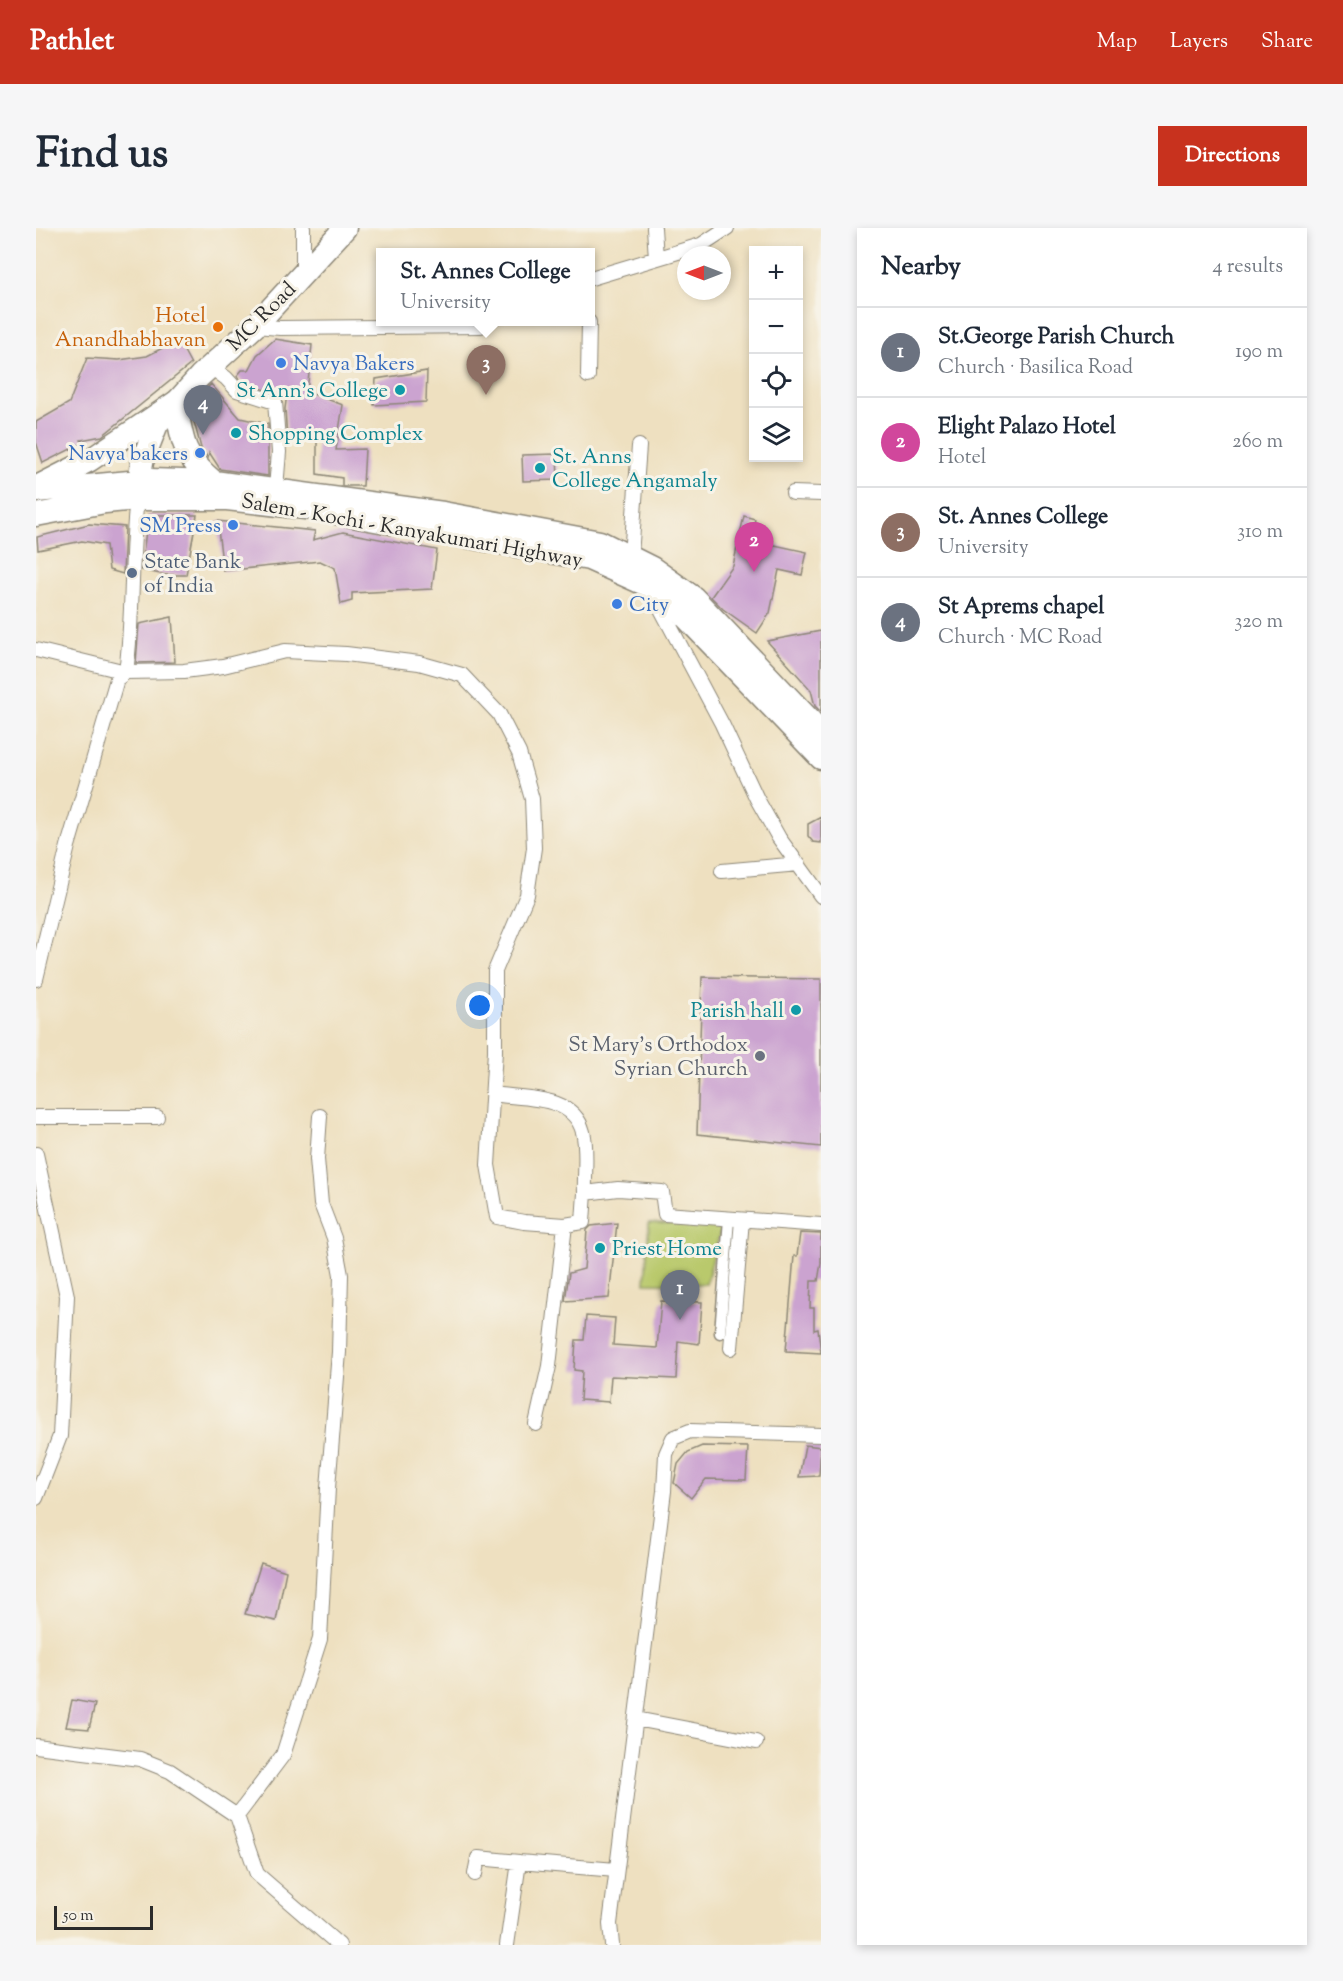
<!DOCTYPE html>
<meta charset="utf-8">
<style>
:root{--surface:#fff;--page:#f6f6f7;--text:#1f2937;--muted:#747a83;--line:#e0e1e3;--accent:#c8321e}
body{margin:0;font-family:"Sorts Mill Goudy",serif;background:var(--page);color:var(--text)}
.controls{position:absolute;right:18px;top:18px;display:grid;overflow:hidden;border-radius:0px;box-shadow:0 3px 9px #0003}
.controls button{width:54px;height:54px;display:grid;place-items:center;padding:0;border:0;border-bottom:2px solid var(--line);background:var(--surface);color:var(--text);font:30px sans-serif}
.compass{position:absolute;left:641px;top:18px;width:54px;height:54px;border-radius:50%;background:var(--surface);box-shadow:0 3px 9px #0003;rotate:270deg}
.scale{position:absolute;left:18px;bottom:15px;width:99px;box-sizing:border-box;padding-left:6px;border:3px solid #2b2b2b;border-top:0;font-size:16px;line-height:21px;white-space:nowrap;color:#2b2b2b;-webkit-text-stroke:4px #f7f3e8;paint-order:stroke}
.you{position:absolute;left:444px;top:778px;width:21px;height:21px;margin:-15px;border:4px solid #fff;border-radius:50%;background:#1a73e8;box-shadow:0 0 0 9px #1a73e833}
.badge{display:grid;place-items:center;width:39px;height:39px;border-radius:50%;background:var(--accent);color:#fff;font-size:20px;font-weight:700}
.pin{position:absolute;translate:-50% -50px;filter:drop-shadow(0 2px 3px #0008)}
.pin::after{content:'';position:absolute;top:32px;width:21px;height:18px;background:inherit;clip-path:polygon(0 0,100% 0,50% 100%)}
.popup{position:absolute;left:340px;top:20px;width:219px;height:78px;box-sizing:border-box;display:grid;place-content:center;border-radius:0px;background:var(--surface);filter:drop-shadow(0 2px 4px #0005);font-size:20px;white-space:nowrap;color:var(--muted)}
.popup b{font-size:22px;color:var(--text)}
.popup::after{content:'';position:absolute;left:50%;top:100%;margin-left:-12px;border:12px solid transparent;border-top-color:var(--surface)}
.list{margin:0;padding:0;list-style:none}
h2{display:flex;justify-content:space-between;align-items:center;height:78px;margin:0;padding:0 24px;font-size:26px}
h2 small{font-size:20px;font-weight:400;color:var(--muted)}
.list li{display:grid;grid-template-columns:39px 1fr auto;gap:18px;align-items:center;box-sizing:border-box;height:90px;padding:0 24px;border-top:2px solid var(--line)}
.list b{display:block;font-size:22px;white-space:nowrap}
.list p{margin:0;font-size:20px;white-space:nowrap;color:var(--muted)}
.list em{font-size:20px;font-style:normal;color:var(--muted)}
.icon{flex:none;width:33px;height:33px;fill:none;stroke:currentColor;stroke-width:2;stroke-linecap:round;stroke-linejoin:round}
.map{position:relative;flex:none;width:785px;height:1717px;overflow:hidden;border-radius:0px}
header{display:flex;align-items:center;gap:36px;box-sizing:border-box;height:84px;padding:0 30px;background:var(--accent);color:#fff}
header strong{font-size:28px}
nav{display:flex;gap:33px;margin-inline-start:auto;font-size:21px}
.intro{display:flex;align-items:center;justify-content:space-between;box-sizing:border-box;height:144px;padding:0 36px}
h1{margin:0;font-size:42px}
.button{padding:15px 27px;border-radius:0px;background:var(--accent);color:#fff;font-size:21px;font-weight:700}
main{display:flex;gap:36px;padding:0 36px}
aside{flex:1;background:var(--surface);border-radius:0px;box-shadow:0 3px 9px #0003}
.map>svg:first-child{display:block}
.green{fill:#b9c96c;stroke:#727a4c;stroke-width:1.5}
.building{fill:#cba3d0}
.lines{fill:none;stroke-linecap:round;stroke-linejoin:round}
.pedestrian-casing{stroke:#8c8676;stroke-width:13}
.minor-casing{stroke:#8c8676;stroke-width:16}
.primary-casing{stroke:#8c8676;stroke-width:25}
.trunk-casing{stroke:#8c8676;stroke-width:25}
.pedestrian{stroke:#fff;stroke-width:10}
.minor{stroke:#fff;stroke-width:14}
.primary{stroke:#fff;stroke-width:22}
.trunk{stroke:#fff;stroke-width:22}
.food-dot{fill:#e8710a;stroke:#f7f3e8;stroke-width:2}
.shop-dot{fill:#3f7fe0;stroke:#f7f3e8;stroke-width:2}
.culture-dot{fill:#0f9aa8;stroke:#f7f3e8;stroke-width:2}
.service-dot{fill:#5c6f8a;stroke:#f7f3e8;stroke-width:2}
.worship-dot{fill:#6b7280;stroke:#f7f3e8;stroke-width:2}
.labels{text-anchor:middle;stroke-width:6;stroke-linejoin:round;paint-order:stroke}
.food-label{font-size:21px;fill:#c56008;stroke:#f7f3e8;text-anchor:end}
.street-label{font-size:21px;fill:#2b2b2b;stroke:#f7f3e8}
.shop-label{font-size:21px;fill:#366cbe;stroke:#f7f3e8;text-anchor:start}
.culture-label{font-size:21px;fill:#0d838f;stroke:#f7f3e8;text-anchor:start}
.service-label{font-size:21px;fill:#4e5e75;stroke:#f7f3e8;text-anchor:start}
.worship-label{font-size:21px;fill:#5b616d;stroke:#f7f3e8;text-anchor:end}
</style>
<header>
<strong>Pathlet</strong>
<nav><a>Map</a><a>Layers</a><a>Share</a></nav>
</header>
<div class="intro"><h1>Find us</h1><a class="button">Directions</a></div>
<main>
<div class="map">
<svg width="785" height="1717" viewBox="0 0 785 1717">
<rect width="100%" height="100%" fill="#f7f3e8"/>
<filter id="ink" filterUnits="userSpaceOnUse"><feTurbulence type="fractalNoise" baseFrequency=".0167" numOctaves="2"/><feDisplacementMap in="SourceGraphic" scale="12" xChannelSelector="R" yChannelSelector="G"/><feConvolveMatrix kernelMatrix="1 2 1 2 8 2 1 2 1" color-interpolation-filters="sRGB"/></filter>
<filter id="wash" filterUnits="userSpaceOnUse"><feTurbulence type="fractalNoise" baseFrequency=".008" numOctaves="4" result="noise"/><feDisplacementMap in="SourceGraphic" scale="24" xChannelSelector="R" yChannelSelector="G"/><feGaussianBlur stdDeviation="1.35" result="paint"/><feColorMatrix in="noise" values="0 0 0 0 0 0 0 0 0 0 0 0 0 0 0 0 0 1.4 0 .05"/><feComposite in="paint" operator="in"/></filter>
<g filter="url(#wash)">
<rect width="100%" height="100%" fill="#eee0c0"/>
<path class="green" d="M613,995L686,997L670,1056L609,1055Z"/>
<g id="blocks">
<path class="building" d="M239,111L276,117L271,164L307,177L300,222L329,221L327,258H306V250L281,246V212L251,210L249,181L251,165L236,164L206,154L201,148L206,142H213L221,127Z
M142,112L155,136L66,208L45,212L47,215L7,235L0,214V194L33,175L51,130L83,132L111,128Z
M391,143L390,174L338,177L340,151Z
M175,156L204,190L232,196V248L184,241L173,224L172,230L165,220L154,179Z
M521,226L522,252L487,253L486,227Z
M112,287H161L150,347H129L105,342Z
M708,288L719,291L715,312L771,324L766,347L743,342L734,385L721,405L687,381L675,369L697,338Z
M181,293L279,303L277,312L307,304L401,322L396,361L316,365V373L305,376L299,340L284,333L187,343Z
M53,296L89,299L87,346L73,342L70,317L46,313L2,322L1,309Z
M136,389L139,434L100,435L103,396Z
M785,403V484L779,478L775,462L731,413Z
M785,589V615L777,614L772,608V596Z
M666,749L785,751V919L661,906Z
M581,995L573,1070L529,1073L533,1045L548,1041L551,1002L555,998Z
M764,1005L785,1006V1035L782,1053H775L774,1080H778V1102L782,1101L785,1125L750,1123L758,1028H761Z
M625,1073L666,1074L663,1116L642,1113L640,1151L575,1148L573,1174L544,1172L546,1143L538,1142L540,1112H548L550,1088L579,1090L577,1117L621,1120Z
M769,1217L785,1219L783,1248L763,1249Z
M666,1218L712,1219L710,1252L670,1251L655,1270L638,1255L642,1236L652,1224Z
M225,1335L250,1343L240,1393L209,1386Z
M36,1472L59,1476L53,1501L30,1499Z"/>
</g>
</g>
<g filter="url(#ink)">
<use href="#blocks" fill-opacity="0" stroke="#8c8676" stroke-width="1.5"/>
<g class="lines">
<defs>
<path id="pedestrian" d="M684,1105L693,991"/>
<path id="minor" d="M267,0V45
M618,0L620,30
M555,50L665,17L691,0
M219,98L244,100L444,98L445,94
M175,139L190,150L201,162L239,174L243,224L240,260
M552,148L553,94
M757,265L785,266
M595,328L603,218
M618,368L686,496L721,571L743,610L785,668
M0,422L90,444L148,443L187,438L249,423L310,426L383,435L426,447L463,486L483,525L496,571L498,620L491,667L459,743V823L452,937L461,989L488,994L529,997L513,1138L500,1196
M686,643L763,636
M0,751L32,618L81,451L90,444C98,386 94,329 101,271
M456,866C488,871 537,866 547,904C552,922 548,946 549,965
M0,889H121
M0,926L31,1068L24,1208L0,1270
M529,997L547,994L549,965L582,961L626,964L629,986L785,997
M695,1120L706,992
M600,1491L720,1514
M0,1518L104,1531L134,1543L201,1588L221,1646L303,1717
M201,1588L247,1527L284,1411L292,1260L303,1124L305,1047L298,1010L285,976L281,931L284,888
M439,1646L442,1630L483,1634
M471,1717L483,1634L580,1642
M576,1717L574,1696L628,1263L630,1226L637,1210L654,1203L785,1207"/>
<path id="primary" d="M101,271L106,234L121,196L164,148L219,98L309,0"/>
<path id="trunk" d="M3,258L54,232L140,174C146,212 146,228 178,254
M0,263L114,252L178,254L407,285L564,314L616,340L658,370L785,504
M0,287L69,274L101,271H191L278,281L553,331L613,358L643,382L785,530"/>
</defs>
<use href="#pedestrian" class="pedestrian-casing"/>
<use href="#minor" class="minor-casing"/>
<use href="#primary" class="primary-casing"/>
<use href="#trunk" class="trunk-casing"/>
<use href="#pedestrian" class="pedestrian"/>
<use href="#minor" class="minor"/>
<use href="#primary" class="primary"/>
<use href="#trunk" class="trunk"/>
</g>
</g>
<circle class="food-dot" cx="182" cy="99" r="6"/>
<g class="shop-dot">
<circle cx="245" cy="135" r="6"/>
<circle cx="164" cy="225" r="6"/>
<circle cx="197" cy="297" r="6"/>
<circle cx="581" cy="376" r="6"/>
</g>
<g class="culture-dot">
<circle cx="364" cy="162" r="6"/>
<circle cx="200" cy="205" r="6"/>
<circle cx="504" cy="240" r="6"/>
<circle cx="760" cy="782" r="6"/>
<circle cx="564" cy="1020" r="6"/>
</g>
<circle class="service-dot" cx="96" cy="345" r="6"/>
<circle class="worship-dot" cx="724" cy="828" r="6"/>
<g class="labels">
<g class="food-label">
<text x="170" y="94">Hotel<tspan x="170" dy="24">Anandhabhavan</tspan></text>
</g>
<g class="street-label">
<text transform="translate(225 88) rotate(-45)" y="7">MC Road</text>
<text transform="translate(376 302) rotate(10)" y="7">Salem - Kochi - Kanyakumari Highway</text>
</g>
<g class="shop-label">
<text x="257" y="142">Navya Bakers</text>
<text x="152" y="232" text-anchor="end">Navya bakers</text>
<text x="185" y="304" text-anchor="end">SM Press</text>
<text x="593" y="383">City</text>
</g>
<g class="culture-label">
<text x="352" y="169" text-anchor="end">St Ann's College</text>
<text x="212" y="212">Shopping Complex</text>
<text x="516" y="235">St. Anns<tspan x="516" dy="24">College Angamaly</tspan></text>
<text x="748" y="789" text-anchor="end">Parish hall</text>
<text x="576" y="1027">Priest Home</text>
</g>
<g class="service-label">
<text x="108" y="340">State Bank<tspan x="108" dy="24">of India</tspan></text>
</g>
<g class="worship-label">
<text x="712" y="823">St Mary's Orthodox<tspan x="712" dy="24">Syrian Church</tspan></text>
</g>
</g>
</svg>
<div class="controls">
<button>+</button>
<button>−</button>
<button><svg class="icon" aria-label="locate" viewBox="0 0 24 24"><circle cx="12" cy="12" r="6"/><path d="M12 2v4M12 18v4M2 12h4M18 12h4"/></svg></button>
<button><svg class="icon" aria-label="layers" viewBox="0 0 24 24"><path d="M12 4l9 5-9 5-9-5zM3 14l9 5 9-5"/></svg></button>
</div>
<svg class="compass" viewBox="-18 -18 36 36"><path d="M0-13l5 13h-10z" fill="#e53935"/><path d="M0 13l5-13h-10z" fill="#747a83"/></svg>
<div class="scale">50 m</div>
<div class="you"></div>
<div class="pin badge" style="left:644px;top:1092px;background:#6b7280">1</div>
<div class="pin badge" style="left:718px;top:344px;background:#d1479c">2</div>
<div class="pin badge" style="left:450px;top:167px;background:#8d6e63">3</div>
<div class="popup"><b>St. Annes College</b>University</div>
<div class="pin badge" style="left:167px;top:207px;background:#6b7280">4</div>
</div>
<aside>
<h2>Nearby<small>4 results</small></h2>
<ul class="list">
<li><span class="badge" style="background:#6b7280">1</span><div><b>St.George Parish Church</b><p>Church · Basilica Road</p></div><em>190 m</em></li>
<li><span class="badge" style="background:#d1479c">2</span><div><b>Elight Palazo Hotel</b><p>Hotel</p></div><em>260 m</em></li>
<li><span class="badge" style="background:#8d6e63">3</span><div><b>St. Annes College</b><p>University</p></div><em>310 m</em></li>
<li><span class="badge" style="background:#6b7280">4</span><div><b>St Aprems chapel</b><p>Church · MC Road</p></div><em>320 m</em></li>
</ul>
</aside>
</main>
